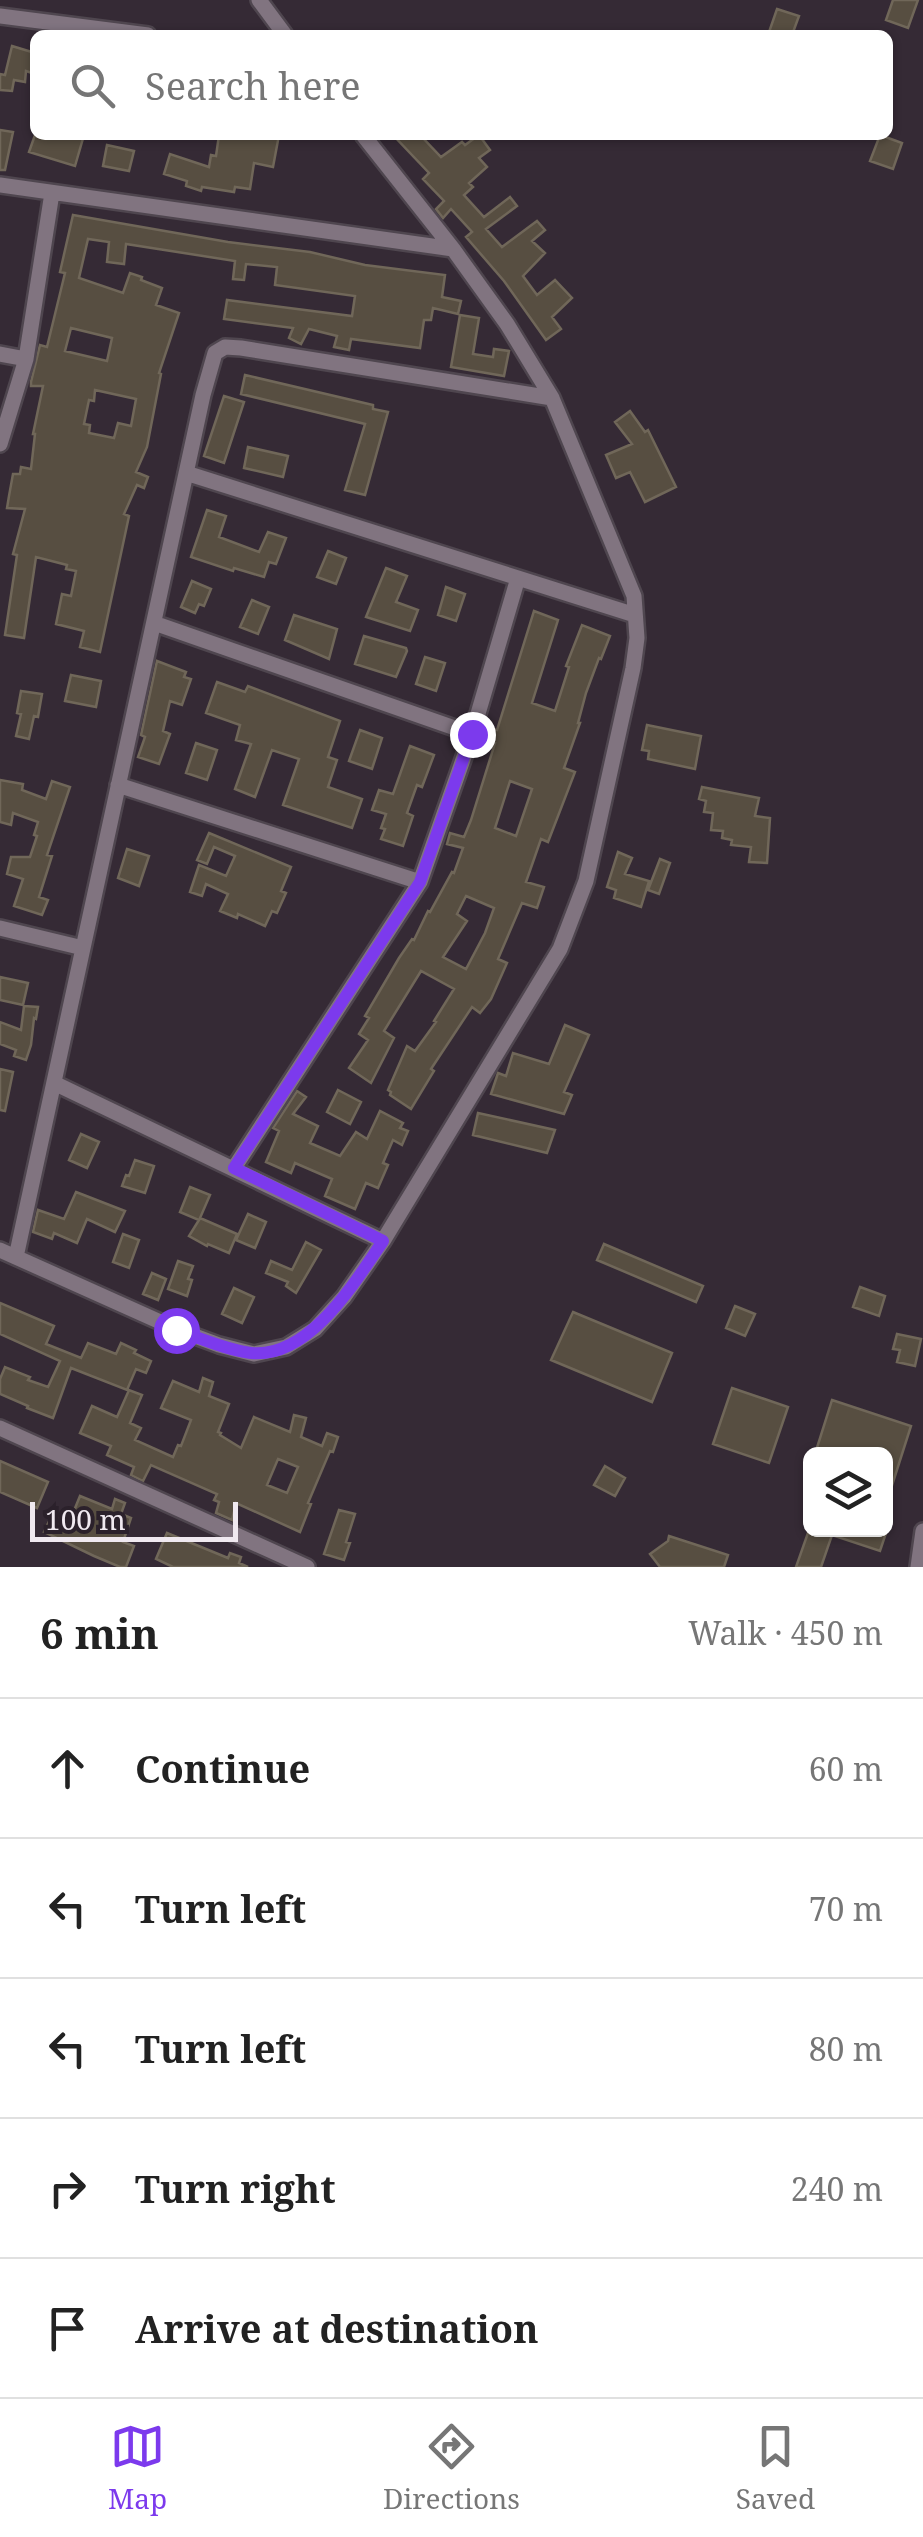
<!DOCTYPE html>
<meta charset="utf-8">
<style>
:root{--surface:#fff;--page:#f6f6f6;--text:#222;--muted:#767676;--line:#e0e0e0;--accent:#7c3aed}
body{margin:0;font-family:"Noto Serif",serif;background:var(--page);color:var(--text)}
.controls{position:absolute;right:30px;bottom:30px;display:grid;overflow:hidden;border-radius:15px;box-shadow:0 2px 8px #0004}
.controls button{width:90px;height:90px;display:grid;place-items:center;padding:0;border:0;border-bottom:2px solid var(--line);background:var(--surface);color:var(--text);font:50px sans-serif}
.scale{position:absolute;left:30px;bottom:25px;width:208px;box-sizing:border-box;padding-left:10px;border:5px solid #f0e9f0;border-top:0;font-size:28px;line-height:35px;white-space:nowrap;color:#f0e9f0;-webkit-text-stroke:8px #2b212b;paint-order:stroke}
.stop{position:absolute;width:30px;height:30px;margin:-22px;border:8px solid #7c3aed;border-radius:50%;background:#fff}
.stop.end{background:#7c3aed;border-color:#fff;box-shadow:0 2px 10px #0008}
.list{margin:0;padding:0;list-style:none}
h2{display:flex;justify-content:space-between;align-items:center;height:130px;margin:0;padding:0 40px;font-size:42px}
h2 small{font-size:32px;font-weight:400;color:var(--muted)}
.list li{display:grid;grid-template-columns:65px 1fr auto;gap:30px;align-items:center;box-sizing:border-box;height:140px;padding:0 40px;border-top:2px solid var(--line)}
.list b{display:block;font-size:38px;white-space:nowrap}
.list em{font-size:32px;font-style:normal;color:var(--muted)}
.icon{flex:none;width:55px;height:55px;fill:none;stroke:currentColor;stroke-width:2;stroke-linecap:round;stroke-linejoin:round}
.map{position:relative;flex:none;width:923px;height:1567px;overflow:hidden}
.search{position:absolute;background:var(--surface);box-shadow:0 2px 8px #0004;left:30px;right:30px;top:30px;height:110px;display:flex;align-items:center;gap:25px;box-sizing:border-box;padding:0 35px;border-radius:15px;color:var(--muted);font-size:38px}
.sheet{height:830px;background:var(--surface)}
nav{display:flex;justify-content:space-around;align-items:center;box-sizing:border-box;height:140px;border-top:2px solid var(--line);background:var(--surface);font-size:28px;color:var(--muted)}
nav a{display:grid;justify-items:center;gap:5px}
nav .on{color:var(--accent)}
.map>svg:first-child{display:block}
.building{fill:#574e41;stroke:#706759;stroke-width:2.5;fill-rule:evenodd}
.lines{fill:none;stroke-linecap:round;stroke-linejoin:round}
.street-casing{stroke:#4f464f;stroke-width:20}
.street{stroke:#817480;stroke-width:15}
.route{stroke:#7c3aed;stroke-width:12}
</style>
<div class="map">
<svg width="923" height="1567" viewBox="0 0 923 1567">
<rect width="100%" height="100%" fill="#352a35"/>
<path class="building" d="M893,0H918L908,28L886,20Z
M777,9L799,16L792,35H768Z
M12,46L35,53V74L26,71L25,82L14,80L12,91L0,90V74L5,75Z
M0,130L13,132L5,170H0Z
M35,135H84L75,166L29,152Z
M219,135H279L273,167L254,163L250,189L235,187L234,192L202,187L201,191L186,186L187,181L164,174L170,154L209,167L211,155L216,156Z
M393,135H420L441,157L462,142L465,145L479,135L490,150L479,158L487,167L469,183L473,187L464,195L484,217L510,197L517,206L486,229L502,247L537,221L545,230L532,241L545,253L523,276L537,295L555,280L572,298L552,317L561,329L546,340L504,281L466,237L472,232L451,209L443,218L436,209L444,201L423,179L429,173Z
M880,135L902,143L893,169L870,161Z
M107,145L134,151L129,171L103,166Z
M73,215L228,242L310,252L365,265L445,275L442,297L461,301L458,314L433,308L431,320H424L420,348L351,339L349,350L334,347L337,336L309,329L301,344L289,338L293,328L224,319L227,300L352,316L355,296L275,285L277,267L246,264L244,280L233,279L235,261L126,244L124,264L107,262L109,242L88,239L79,278L123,293L130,273L142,277L141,280L162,288L156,305L179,313L159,373L161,374L147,447L136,472L148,477L144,488L137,485L124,514L129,516L100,652L80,647L84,631L56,624L62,594L71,596L76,571L66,569L67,565L36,557L24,638L5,635L17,555L13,554L25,509L7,508L9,496L13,474H20L21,467L31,469L35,434H33L43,386H31V382L40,345L47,347L65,273L60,272ZM71,328L112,338L107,361L65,351ZM95,390L136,399L131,426L118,423L114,438L89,433L90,425L84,424L89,400L94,401Z
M460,315L479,318L473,354L493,357L494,349L509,351L504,376L451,367Z
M245,375L373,405V409L388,412L365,495L345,490L365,424L241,394Z
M224,396L244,402L224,463L204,456Z
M630,411L645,432L648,430L676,487L645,502L630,472L616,478L606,455L632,444L615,422Z
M248,447L288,456L283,477L244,468Z
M207,510L226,516L219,537L259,552L268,532L286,538L276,564L269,562L264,577L234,568L233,571L191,557Z
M328,551L346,558L336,584L317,577Z
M386,568L407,576L396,602L418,610L410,631L366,617Z
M192,581L211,589L204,606L199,604L195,613L181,607Z
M446,587L465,594L456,621L438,615Z
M252,600L269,607L258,634L240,627Z
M534,611L558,620L532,703L555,711L569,667L566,666L582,625L610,636L601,659L599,658L586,693L578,723H580L564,768L575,772L548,842L541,839L526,882L544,887L537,908L522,903L498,959L507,963L491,999L480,1013L472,1007L431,1069L434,1071L411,1109L390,1095L391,1092L388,1090L407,1046L415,1051L436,1022L434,1021L454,989L421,971L384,1031L394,1038L371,1083L349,1068L368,1040L359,1034L369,1018L365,1016L399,958L412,939L414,940L428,911L430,912L452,872L454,873L463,848L447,844L450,833L464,837L471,820L495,743L486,740L490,728L497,730ZM510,781L532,789L516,836L495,828ZM466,896L494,908L485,933L466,969L443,957L467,921L457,914Z
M294,615L337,629L329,659L285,640Z
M364,636L406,648L407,651L396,677L355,664Z
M425,657L445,663L436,691L416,684Z
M157,661L186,672L184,677L191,679L182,705L170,701L163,731L170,734L159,764L138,757L145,737L141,735Z
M71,675L101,681L96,707L65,701Z
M217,682L245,692L248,686L340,721L328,757L337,760L328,787L362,799L352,828L283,805L299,759L272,750L255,797L235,789L251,744L236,740L240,725L206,713Z
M21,691L42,694L38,717L34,716L29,739L16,736L21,714L17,713Z
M647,725L701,736L695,769L648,759L649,751L642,750Z
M360,730L382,738L372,769L349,761Z
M196,743L217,750L207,780L186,773Z
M410,746L434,755L422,787L417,785L407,813L413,816L403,846L381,839L385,829L381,828L386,814L372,810L379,790L393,794Z
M0,780L23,784L22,790L46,799L52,781L70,787L47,855L52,856L39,897L48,900L42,915L14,906L23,879L7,874L11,857H30L37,836L34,835L38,822L13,813L11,825L0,822Z
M702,787L759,798L755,816L770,818L767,863L749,862L751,847L731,845L732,840L722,838L723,831L711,830L713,813L704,812L706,801L699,799Z
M209,833L291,867L281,891L286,893L277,913L272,911L265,926L238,914L237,918L220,911L228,894L206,884L202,896L190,892L199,865L226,876L235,856L214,847L207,864L197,860Z
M127,849L149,856L139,886L118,878Z
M618,852L632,858L625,874L649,881L641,907L614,898L616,890L607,887Z
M660,859L670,863L659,894L648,890Z
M0,977L28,983L23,1005L0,1000Z
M24,1006L38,1007L36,1019L34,1018L31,1045L26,1060L14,1056L16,1050L0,1044V1022L21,1030Z
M565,1025L589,1035L564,1092L572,1095L564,1114L491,1094L498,1073L506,1076L513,1053L549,1064Z
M0,1069L13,1072L5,1111L0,1110Z
M338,1090L361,1102L350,1124L327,1112Z
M297,1091L306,1097L293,1114L318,1126L310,1143L340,1156L356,1132L367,1139L380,1111L403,1123L400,1128L408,1131L402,1145L393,1140L383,1163L388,1165L378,1188L366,1183L355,1209L325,1196L332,1179L295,1163L291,1173L266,1162L279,1131L273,1128Z
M478,1113L555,1130L547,1153L473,1135Z
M81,1134L99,1142L87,1168L69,1160Z
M135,1160L154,1166L145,1193L122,1186L126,1175L129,1176Z
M190,1187L210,1195L200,1218L237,1234L229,1253L208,1244L207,1246L189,1236L199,1220L180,1212Z
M76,1192L125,1211L115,1232L87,1219L77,1243L54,1233L52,1239L33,1232L38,1210L64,1219Z
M248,1214L266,1222L255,1248L236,1240Z
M123,1234L139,1240L129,1268L113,1262Z
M306,1242L321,1250L296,1293L286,1286L288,1282L266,1273L271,1261L292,1270Z
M604,1244L703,1286L696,1302L597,1260Z
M178,1261L193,1266L188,1279L192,1280L187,1296L168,1289Z
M152,1273L166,1279L158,1300L143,1294Z
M860,1287L885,1296L879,1316L853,1307Z
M234,1288L254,1297L242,1323L222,1314Z
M0,1303L54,1326L46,1344L81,1358L88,1343L116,1354L121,1343L136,1350L134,1353L151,1361L146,1373L136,1369L127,1390L71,1368L53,1418L27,1408L28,1406L0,1394V1379L5,1367L30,1377L28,1380L48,1387L60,1361L0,1334Z
M735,1306L755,1314L745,1336L726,1328Z
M573,1312L672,1353L652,1402L551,1360Z
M897,1334L921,1339L915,1366L897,1362L900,1350L893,1349Z
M203,1378L213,1382L209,1396L229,1404L218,1432L221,1433L220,1435L241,1448L254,1417L290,1432L294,1415L306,1418L301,1437L322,1446L327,1433L338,1437L333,1452L330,1451L308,1503L311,1504L300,1532L236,1503L232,1520L216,1513L219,1502L214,1500L217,1494L151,1465L143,1481L131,1475L134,1467L107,1455L111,1446L80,1433L92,1406L117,1417L129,1390L142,1395L130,1423L141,1428L135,1440L173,1457L178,1445L181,1446L191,1420L161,1408L173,1381L199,1392ZM278,1459L298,1467L287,1493L267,1485Z
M732,1388L788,1407L769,1463L713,1444Z
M832,1400L911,1426L888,1498H886V1454H815Z
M0,1461L48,1482L37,1508L0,1492Z
M605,1466L625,1478L615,1496L594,1485Z
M80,1496L112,1509L115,1499L125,1503L121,1514L131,1518L123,1542L134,1546L126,1567H120L94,1556L44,1532L52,1515L69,1523Z
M339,1510L355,1514L346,1542L350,1543L344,1560L324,1554Z
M809,1530H887L880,1551L832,1535L821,1567H796Z
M167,1533L228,1558L230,1553L241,1557L239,1563L248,1567H173L156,1559Z
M669,1536L728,1555L724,1567H660L650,1554L668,1541Z"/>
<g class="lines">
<defs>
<path id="street" d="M259,0L285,35
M0,16L148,35
M0,185L453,249
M0,354L26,359
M0,444L26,359L52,193
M186,473L635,615
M154,623L472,734
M118,785L420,882
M0,928L83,948
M54,1083L383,1241
M234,1168L420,882L472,734L518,578
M0,1250L176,1329L219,1345L254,1354L286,1347L315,1329L344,1297L383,1241L560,949L586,881L633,668L637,638L634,596L552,398L507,324L453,249L363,135
M16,1257L203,395L215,353L225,347L241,348L552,398
M0,1428L307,1567
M918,1567L923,1531"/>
</defs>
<use href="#street" class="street-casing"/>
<use href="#street" class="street"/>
</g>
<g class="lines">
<path class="route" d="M176,1330C200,1338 226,1350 251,1353C309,1359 355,1282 383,1241L234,1168L420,882L472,734"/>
</g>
</svg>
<div class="controls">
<button><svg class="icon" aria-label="layers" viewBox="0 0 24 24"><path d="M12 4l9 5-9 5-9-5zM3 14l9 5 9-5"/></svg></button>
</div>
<div class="scale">100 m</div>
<div class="stop" style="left:176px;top:1330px"></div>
<div class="stop end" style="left:472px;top:734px"></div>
<div class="search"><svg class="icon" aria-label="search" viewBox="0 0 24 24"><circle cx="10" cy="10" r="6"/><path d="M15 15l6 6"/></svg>Search here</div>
</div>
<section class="sheet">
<h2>6 min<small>Walk · 450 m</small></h2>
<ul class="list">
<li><svg class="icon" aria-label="ahead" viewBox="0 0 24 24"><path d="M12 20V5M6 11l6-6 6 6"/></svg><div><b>Continue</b></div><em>60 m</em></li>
<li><svg class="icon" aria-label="left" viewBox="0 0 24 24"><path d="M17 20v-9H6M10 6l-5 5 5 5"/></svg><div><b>Turn left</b></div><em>70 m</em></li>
<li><svg class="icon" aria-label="left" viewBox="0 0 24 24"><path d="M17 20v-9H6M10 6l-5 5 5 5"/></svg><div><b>Turn left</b></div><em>80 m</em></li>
<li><svg class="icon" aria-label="right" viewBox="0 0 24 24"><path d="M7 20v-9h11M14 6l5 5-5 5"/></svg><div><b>Turn right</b></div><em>240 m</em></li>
<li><svg class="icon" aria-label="arrive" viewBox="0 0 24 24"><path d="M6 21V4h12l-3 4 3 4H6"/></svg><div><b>Arrive at destination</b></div></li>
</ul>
</section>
<nav>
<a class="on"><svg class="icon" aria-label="map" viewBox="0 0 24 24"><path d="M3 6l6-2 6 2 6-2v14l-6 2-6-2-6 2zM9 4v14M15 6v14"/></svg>Map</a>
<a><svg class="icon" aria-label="directions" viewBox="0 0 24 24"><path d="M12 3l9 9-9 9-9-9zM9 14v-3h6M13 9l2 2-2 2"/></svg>Directions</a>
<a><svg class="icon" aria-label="saved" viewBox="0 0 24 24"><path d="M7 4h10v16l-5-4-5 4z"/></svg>Saved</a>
</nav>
